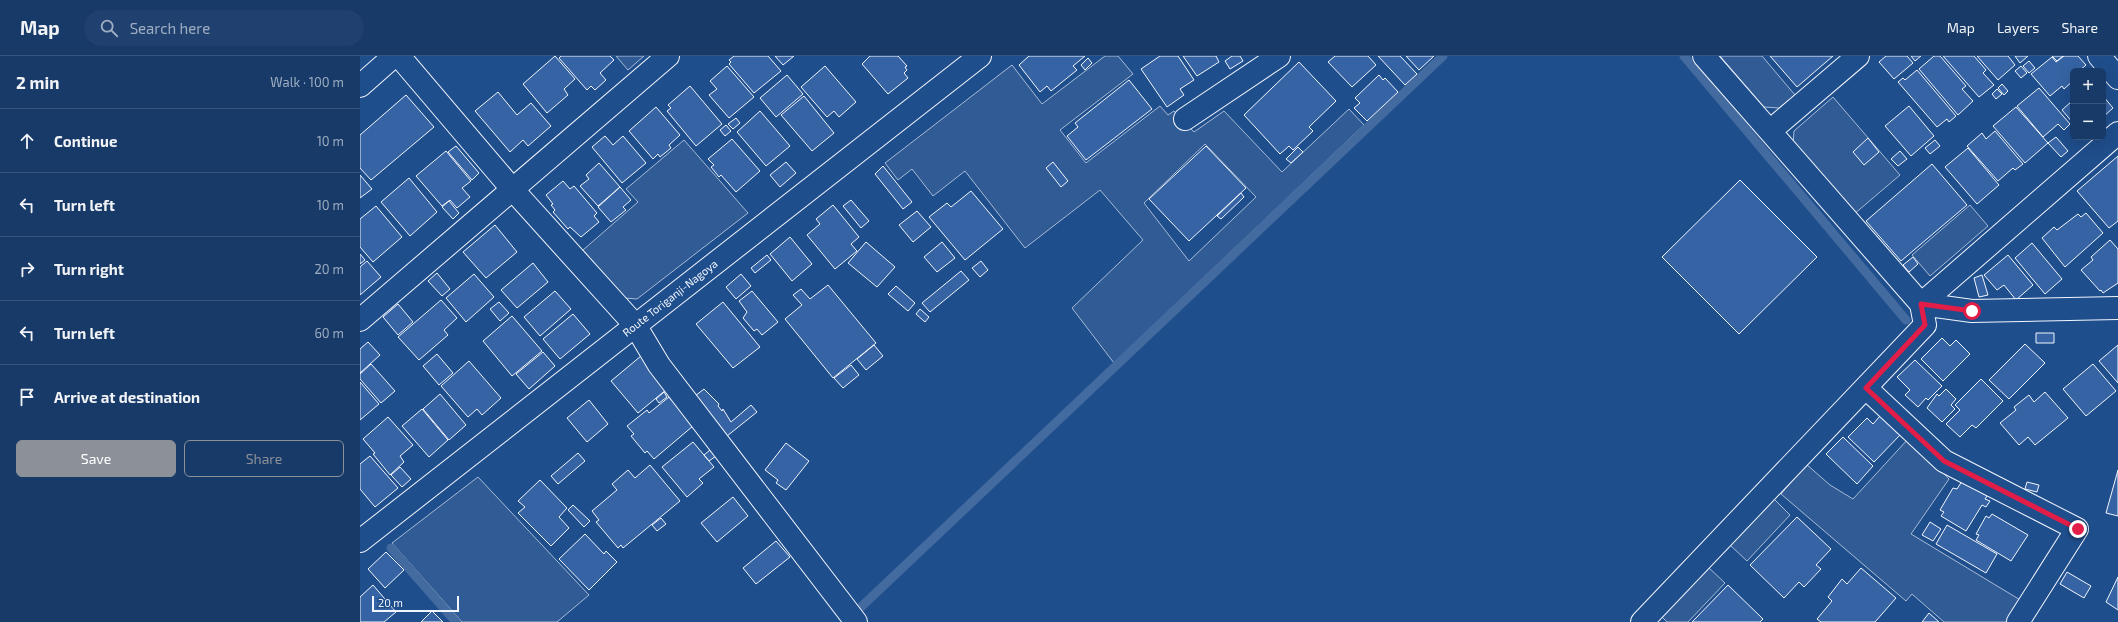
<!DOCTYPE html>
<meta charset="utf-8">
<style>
:root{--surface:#173a69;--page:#20416f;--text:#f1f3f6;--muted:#9eadc0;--line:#36547d;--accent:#8c9099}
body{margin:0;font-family:"Exo 2",sans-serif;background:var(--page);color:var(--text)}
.controls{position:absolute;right:12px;top:12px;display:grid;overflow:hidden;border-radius:6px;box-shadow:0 4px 16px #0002}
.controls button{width:36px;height:36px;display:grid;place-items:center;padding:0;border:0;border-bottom:1px solid var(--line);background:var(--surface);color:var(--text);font:20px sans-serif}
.scale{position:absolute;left:12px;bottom:10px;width:87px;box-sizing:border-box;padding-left:4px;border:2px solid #f2f6ff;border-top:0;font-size:11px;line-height:14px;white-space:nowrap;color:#f2f6ff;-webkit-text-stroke:3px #1f4e8c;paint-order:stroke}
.stop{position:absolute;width:12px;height:12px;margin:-9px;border:3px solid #e11d48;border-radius:50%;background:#fff}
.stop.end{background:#e11d48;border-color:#fff;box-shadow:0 1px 4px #0008}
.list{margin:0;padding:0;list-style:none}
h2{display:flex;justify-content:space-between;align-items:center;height:52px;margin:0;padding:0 16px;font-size:17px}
h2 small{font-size:13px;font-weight:400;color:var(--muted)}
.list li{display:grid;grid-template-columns:26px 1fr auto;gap:12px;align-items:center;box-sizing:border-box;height:64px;padding:0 16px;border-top:1px solid var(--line)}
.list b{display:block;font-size:15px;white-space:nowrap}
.list em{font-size:13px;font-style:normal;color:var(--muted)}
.actions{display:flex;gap:8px;padding:12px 16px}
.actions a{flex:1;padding:9px 0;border:1px solid var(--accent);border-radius:6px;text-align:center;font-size:14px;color:var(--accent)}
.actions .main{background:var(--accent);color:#fff}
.icon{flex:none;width:22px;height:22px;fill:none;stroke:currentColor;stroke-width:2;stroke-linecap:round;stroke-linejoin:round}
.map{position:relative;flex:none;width:1758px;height:566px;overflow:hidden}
header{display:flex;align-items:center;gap:24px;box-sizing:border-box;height:56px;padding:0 20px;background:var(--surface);border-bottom:1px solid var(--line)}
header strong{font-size:19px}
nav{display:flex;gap:22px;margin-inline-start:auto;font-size:14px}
.search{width:280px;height:36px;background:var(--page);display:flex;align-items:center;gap:10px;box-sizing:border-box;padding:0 14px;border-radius:22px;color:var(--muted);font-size:15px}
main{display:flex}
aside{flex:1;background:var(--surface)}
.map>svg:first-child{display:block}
.built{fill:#305b95;stroke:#a8bbd7;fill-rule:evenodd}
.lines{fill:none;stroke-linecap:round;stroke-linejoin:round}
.stream{stroke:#446ba0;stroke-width:9}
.building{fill:#3563a3;stroke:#f2f6ff}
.minor-casing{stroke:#f2f6ff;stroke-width:24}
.secondary-casing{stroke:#f2f6ff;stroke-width:24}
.minor{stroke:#1f4e8c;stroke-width:22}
.secondary{stroke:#1f4e8c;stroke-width:22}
.route{stroke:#e11d48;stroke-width:5}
.labels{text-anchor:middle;stroke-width:3;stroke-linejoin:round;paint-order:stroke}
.street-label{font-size:11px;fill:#f2f6ff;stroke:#1f4e8c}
</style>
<header>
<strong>Map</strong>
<div class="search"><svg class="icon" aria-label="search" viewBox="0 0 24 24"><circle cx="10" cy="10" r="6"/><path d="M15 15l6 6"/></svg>Search here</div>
<nav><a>Map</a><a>Layers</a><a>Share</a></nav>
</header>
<main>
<aside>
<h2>2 min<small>Walk · 100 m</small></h2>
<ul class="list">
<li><svg class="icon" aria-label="ahead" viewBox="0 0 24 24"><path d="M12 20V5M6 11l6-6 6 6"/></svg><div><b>Continue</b></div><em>10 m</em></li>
<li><svg class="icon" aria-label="left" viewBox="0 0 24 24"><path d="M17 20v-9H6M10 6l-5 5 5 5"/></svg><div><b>Turn left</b></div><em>10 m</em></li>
<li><svg class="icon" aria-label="right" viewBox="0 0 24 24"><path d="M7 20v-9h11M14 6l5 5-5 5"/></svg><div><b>Turn right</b></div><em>20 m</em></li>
<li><svg class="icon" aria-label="left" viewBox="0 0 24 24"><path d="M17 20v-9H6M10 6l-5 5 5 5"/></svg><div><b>Turn left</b></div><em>60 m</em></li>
<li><svg class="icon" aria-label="arrive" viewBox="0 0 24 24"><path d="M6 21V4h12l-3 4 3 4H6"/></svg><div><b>Arrive at destination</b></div></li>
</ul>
<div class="actions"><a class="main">Save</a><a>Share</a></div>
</aside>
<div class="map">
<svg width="1758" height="566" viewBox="0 0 1758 566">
<rect width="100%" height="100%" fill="#1f4e8c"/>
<path class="built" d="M256,0H284L268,14Z
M745,0H758L773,18L700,74L726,107L800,50L808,59L814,55L834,76L864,55L922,116L989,53L1004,69L754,307L712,252L783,184L740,134L665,192L605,115L573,140L552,113L538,124L525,107L652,9L682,48ZM845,88L896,141L829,205L784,147Z
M1360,0H1402L1435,39L1419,52L1404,51Z
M1473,41L1540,119L1493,159L1433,88L1434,75Z
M324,84L388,157L277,243L264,242L223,194L278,146L266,133Z
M1610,149L1628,170L1570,220L1552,199Z
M1549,382L1589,423L1551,478L1662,545L1649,566H1584L1552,538L1546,545L1421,438L1446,408L1470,429L1493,443Z
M118,421L229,539L197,566H102L32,487Z
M1414,443L1430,459L1387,505L1370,489Z
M1348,511L1365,527L1328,566H1307L1301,560Z"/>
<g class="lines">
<path class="stream" d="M1324,0L1546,264
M31,492L96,566
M499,553L1083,0"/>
</g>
<path class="building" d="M195,0L215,23L204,33L208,39L187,57L163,28Z
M201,0H250L254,4L240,17L246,24L235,34L231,30L227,34L199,2Z
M374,0H408L421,15L394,37L369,8L371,6L369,4Z
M415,0H434L423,9Z
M538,0L547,10L545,11L547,14L544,17L548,22L528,38L502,8L510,0Z
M669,0H725L713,10L717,14L691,35L687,30L680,36L659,9Z
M800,0H818L834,24L820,33L824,39L807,51L781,13Z
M823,0H856L859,6L837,20Z
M872,0H880L883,5L870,13L865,5Z
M975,0H1008L1016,9L992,31L968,6Z
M1018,0H1040L1057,18L1045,29Z
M1046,0H1074L1059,14Z
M1410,0H1473L1437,31Z
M1526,0H1547L1553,7L1534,23L1519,6Z
M1551,0H1561L1555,5Z
M1574,0H1580L1606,30L1602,33L1613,45L1598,59L1559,13Z
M1583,0H1614L1626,14L1623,17L1634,29L1619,41Z
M1617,0H1648L1655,9L1638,24Z
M1655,0H1668L1660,7Z
M1692,0H1703L1697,5Z
M1704,0H1718L1726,9L1719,15H1713V25L1704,33L1702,30L1690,40L1671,18L1692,1L1696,6Z
M728,2L732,7L725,14L721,9Z
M1669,5L1675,12L1669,17L1663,10Z
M939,6L976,45L949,71L953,75L933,94L929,90L920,98L884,59Z
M367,10L394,41L369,62L349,39L357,33L350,25Z
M465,10L496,46L479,61L474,55L467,61L441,31Z
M1661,10L1667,17L1661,22L1655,15Z
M1557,14L1596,60L1589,66L1587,63L1577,71L1538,26L1543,22L1545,24Z
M427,19L443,38L416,61L400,42Z
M1019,19L1023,24L1025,22L1038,36L1007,65L994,52L1000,47L995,42Z
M769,24L792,53L726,104L707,80L718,71L715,67Z
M1642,28L1648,35L1644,39L1638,32Z
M330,30L362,68L336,90L307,55L311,52L308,49Z
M1679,32L1710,68L1704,74L1698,68L1683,81L1657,50Z
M1637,33L1642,38L1636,43L1632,38Z
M138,36L157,59L171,47L191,70L168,90L163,84L150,96L115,55Z
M46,39L74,71L11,124L0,112V79Z
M444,40L474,77L452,95L421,59Z
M1743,40L1753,52L1743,61Z
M1713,44V67L1702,54Z
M1549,50L1574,80L1551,100L1525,70Z
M296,51L320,79L309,89L311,92L300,101L298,98L293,103L269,75Z
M1656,51L1688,87L1665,107L1633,70Z
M400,55L430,90L406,110L377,76Z
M376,62L380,67L373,73L368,68Z
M366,69L371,75L365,80L360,74Z
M1635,75L1663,108L1655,114L1653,112L1638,125L1607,90L1622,77L1626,83Z
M245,80L253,89L263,80L286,107L262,127L232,91Z
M1696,81L1708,95L1701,101L1688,87Z
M1508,82L1519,96L1504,109L1493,96Z
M372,83L400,115L376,136L361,119L359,121L351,111L354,109L348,103Z
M1575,84L1580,90L1570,98L1565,92Z
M96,90L119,117L112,124L88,96Z
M846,90L886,132L829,185L789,143Z
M938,91L943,96L931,107L926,103Z
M1608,92L1639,129L1617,148L1585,111Z
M86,95L111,125L102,132L110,141L97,152L90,144L82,150L56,120Z
M1540,95L1547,103L1538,110L1531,103Z
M1758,100V165L1749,172L1717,135Z
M426,106L436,117L420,131L410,119Z
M693,106L708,125L701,131L686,112Z
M239,107L260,131L238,150L220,130L229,123L226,119Z
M1572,108L1607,149L1541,205L1506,165Z
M523,110L552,146L543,153L515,118Z
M0,119L12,133L0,142Z
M49,122L77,156L50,180L21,146Z
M1380,124L1457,201L1379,278L1302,201Z
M203,125L210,133L214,130L237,157L234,160L239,166L221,181L210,171L208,173L193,156L195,154L191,149L193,148L186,139Z
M260,131L271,144L263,151L266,154L251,166L238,151Z
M611,135L643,173L605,204L569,161L587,147L591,151Z
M881,137L884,141L861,163L857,160Z
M491,144L509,165L501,172L483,150Z
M89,145L99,157L93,163L82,151Z
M473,149L499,181L491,188L497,195L475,213L447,179L460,168L456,163Z
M16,150L42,181L13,206L0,191V163Z
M557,155L571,171L553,186L539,169Z
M1726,157L1743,177L1705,211L1682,182L1694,171L1697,174L1718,158L1721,161Z
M135,169L157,196L126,222L103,196Z
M430,181L452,208L432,225L410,198Z
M1750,184L1758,193V227L1743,237L1741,234L1740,235L1721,214L1733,204L1731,201Z
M506,186L535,211L517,231L488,207Z
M582,186L595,202L577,216L564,201Z
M1672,187L1702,223L1685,238L1655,202Z
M0,198L5,204L0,208Z
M407,199L411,204L395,217L391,212Z
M1648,199L1673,229L1656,244L1644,229L1637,234L1624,219Z
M1553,201L1558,208L1549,216L1543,209Z
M7,205L21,221L0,239V211Z
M621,205L628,214L620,221L612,212Z
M173,207L188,226L157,252L141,234Z
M601,215L609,224L570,256L562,247Z
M77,217L90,233L82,240L68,225Z
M114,218L134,241L106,266L86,242Z
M381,218L391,230L376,243L366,231Z
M1622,219L1628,239L1619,241L1614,222Z
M468,229L516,287L473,322L425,263L442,249L433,239L441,233L450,243Z
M536,230L555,247L548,255L528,238Z
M195,235L211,253L180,280L164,261Z
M392,235L418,266L402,279L397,273L394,275L383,262L387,256L379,245Z
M81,244L97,262L84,274L88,279L59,304L38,281Z
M139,246L149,257L140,265L130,253Z
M363,246L400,291L373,312L336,268Z
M38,248L53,266L38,279L23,261Z
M560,253L569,261L565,266L556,258Z
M213,258L230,278L200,303L183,283Z
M152,260L182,295L152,320L123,285Z
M1676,277H1694V287H1676Z
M1582,282L1590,290L1596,284L1610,298L1583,325L1561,303Z
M8,286L20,299L0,317V293Z
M1665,288L1685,307L1649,343L1629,324Z
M514,289L523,300L506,314L497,303Z
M1758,289V327L1739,305Z
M183,296L195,310L169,333L156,318Z
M77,298L93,317L79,329L63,310Z
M281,300L307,333L278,357L251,325Z
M1555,304L1582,330L1568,344L1566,342L1558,351L1545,339L1550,334L1537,321Z
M109,305L141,342L122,359L117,353L108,361L81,330Z
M11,308L35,335L21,347L0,323V318Z
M1733,308L1756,335L1726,360L1703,333Z
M491,309L499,319L483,332L474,322Z
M1621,323L1643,345L1616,372L1612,369L1600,381L1586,368L1600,354L1595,349Z
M0,326L19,348L0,364Z
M344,333L359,348L358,350L362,355L363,353L371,366L391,349L397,356L367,380L335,340Z
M1586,333L1596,343L1591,349L1595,353L1582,366L1567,352L1577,338L1579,340Z
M304,336L307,341L299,347L296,343Z
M1685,336L1708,362L1675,389L1668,381L1659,389L1640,367L1656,354L1654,351L1669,339L1674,346Z
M80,338L106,369L89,384L63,353Z
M309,341L333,370L294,403L287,395L285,397L271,380L274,378L267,370L287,354L289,357Z
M229,344L248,368L227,386L207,362Z
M62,353L88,384L69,401L42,370Z
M1520,360L1540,379L1514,406L1488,381L1507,362L1513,368Z
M28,361L53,389L40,400L44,406L30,419L13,398L15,397L3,383Z
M1483,381L1513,410L1497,428L1466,398Z
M333,386L354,411L339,423L343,427L327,441L302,411Z
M426,387L449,405L426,434L416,427L418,424L405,414Z
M350,394L356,400L349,405L344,399Z
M218,397L225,405L198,428L191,420Z
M10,400L38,432L15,451L0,433V408Z
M290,409L320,445L263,492L261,489L258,492L236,466L239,464L232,455L257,434L252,428L268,414L275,422Z
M40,411L51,423L42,431L31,419Z
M1758,414V460L1746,457Z
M180,424L207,452L199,461L209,472L191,490L158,457L165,451L158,445Z
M1602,425L1627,440L1625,443L1630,445L1626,451L1622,449L1606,475L1581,460L1584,456L1580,454L1593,432L1597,433Z
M1667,426L1679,429L1677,436L1665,433Z
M373,441L388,460L357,486L341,467Z
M213,449L230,465L224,471L208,454Z
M1632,458L1668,479L1651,505L1616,484L1619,479L1616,478L1626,460L1629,462Z
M1437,461L1471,493L1456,509L1461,513L1444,531L1439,526L1424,542L1390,509Z
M301,462L306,468L297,475L292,469Z
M1570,466L1581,473L1573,485L1562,479Z
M1587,469L1637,498L1626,517L1576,488Z
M225,478L244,498L246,495L257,506L229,534L199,503Z
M416,485L430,501L396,528L383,512Z
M26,496L44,514L25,532L8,513Z
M1501,512L1536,542L1515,566H1461L1457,563L1472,545L1468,541L1482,523L1487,528Z
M1707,516L1731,530L1724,542L1700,528Z
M1758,521V554L1746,546Z
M13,529L36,556L24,566H0V541Z
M1368,529L1403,563L1400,566H1332Z
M72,555L83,566H61Z
M1569,557L1579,566H1562Z"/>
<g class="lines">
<defs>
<path id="minor" d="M39,0L153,134L275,269L299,309L496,566
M1739,0L1758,22
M0,30L34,0
M825,63L919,0
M1410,75L1498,0
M1561,248L1758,77
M1561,248L1612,255L1758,252
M0,264L308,0
M1506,332L1584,405L1717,473L1658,566
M1282,566L1565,269L1561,248L1344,0"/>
<path id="secondary" d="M0,485L620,0"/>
</defs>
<use href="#minor" class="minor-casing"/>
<use href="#secondary" class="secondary-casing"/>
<use href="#minor" class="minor"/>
<use href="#secondary" class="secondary"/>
</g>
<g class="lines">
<path class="route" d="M1612,255L1561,248L1565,269L1506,332L1584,405L1718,473"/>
</g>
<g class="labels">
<g class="street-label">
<text transform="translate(310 242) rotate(-38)" y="4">Route Toriganji-Nagoya</text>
</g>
</g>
</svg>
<div class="controls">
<button>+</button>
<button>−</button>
</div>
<div class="scale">20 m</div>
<div class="stop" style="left:1612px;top:255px"></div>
<div class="stop end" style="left:1718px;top:473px"></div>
</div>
</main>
